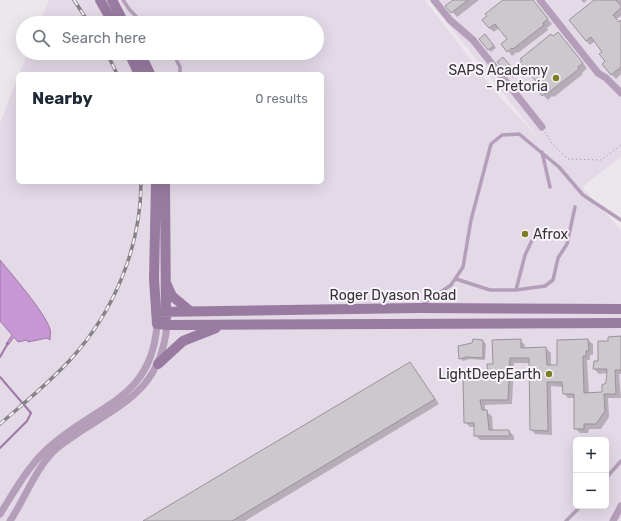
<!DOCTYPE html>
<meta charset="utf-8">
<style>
:root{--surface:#fff;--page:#f6f6f7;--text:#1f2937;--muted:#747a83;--line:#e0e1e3}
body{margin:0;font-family:Rubik,sans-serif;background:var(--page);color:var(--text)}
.controls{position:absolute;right:12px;bottom:12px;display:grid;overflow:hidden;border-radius:6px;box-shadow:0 4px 16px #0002}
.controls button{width:36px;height:36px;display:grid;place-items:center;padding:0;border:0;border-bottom:1px solid var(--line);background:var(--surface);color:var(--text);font:20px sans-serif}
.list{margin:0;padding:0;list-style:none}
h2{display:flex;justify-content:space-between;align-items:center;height:52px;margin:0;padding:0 16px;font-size:17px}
h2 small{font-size:13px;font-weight:400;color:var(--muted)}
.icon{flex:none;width:22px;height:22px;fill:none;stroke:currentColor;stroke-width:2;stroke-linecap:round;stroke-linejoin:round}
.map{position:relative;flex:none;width:621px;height:521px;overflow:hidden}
.search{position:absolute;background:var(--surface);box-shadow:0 4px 16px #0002;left:16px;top:16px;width:308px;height:44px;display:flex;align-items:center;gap:10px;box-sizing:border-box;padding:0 14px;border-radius:22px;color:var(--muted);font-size:15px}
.panel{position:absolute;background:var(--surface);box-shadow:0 4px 16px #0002;left:16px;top:72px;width:308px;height:112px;border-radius:6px}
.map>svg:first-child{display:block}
.built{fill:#e4d9e7;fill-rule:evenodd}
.water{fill:#c797d3;stroke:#9b79a4}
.shadow{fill:#0003}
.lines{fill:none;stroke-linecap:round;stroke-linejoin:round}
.stream{stroke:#9b79a4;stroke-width:2}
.building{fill:#cdc7ce;stroke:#99939a}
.path{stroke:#949095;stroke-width:1;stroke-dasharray:1 3;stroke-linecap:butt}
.service{stroke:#b49eb9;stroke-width:3.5}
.minor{stroke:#b49eb9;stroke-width:7}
.secondary{stroke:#997aa1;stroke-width:10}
.rail-casing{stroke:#868387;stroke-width:3.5}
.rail{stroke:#f9f3fb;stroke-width:2;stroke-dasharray:6;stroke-linecap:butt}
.poi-dot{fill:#7c7d25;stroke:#f9f3fb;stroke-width:1.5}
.labels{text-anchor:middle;stroke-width:4;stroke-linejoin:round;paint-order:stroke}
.poi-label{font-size:14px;fill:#353336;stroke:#f9f3fb;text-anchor:end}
.street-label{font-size:14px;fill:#353336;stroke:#f9f3fb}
</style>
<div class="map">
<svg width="621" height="521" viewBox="0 0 621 521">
<rect width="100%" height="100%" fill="#ece6ed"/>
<path class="built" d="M49,0H425L497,94L541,141L429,0H621V157L582,187L621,230V521H0V123L18,77V182H322V74H19L28,53H317V23H39ZM576,440H606V506H576Z"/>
<path class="water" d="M0,260C13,276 44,311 50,329C51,333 50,338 50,340L47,338L28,342L27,340L18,342L14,337L8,345L6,344L12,335L0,321Z"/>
<path class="shadow" d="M454,0H479L457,17L447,6Z
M505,0H532L552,24L547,28L548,30L518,53L517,52L512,56L508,51V39L499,28L494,32L489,28Z
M581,0H587L584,3Z
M596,0H621V16L616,19L619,23L621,21V74L616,79L611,74L603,52L595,41L590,45L586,41Z
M558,33L587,68L582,73L583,74L554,97L552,96L548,100L543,95L541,85L532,74L529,76L519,65Z
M487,37L496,48L491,52L480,39Z
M505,60L516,74L512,78L499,62Z
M522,81L530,90L526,93L519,84Z
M621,337V374H619L621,398H608L609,417L601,429H589L588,433H580L575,428V398H568L564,393L563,387L551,386L552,435L535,434L531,429L530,363H514L512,404L485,405V411L492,416L493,431H509L514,436V440H480L475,435V427H470L465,422L489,379L494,365L520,340L525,345V349L546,348L551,353V366H558L588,340L593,344V355H590V360H587L589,394L603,393L607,384L608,373L599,374L594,369L609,342Z
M483,341L486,344L485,360L470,359L463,361L460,358L473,344Z
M410,363L439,404L245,521H145Z"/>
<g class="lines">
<path class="stream" d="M0,357L8,343
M0,377L31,413L27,421L0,448"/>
</g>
<path class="building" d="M453,0H468L451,13L445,6Z
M503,0H533L548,19L543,23L544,25L513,49L512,48L507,52L501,44L507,39L495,24L489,28L482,20L487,16L485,14Z
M594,0H616L621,6V8L613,15L619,22L621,20V67L611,75L602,64L605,61L599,54L602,52L591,37L586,41L569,20Z
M558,32L583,63L578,67L579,69L548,93L547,92L542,96L536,88L539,85L527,70L523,72L517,64L522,61L520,59L551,34L553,36Z
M485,34L494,46L488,50L479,39Z
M503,57L515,71L509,76L497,62Z
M621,336V370H615L616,394H604L605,411L596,424H584V429H574V394H563L562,382H547L548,431L530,430L529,358H510L508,400H480L482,410H487L489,430H509L510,436H474V423H464L463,378H488L487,364H493L492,340L521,339V348L546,347L547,365H557V340L588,339L589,351H586V356H583L584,393L602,392V385L606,383L607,369H593L594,361H598V341H608V337Z
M473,339L483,340V358L467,357L459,359L458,346L472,343Z
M410,362L435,399L232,521H143Z"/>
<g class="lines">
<path class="path" d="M545,132L553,145L568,159L601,160L621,145"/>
<path class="service" d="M123,0L129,9L142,23
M173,53L180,67V74
M542,152L550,187
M456,279L490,290H516L525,255L535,234
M516,290L545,286L553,280L558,258L567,244L575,207
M422,305L451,285L463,267L471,220L491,144L502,135L519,134L559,167L583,195L621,220
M606,478L621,461
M566,521L581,506"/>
<path class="minor" d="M434,0L450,20L473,40L542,127
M540,0L598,73L606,78L621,93
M0,514C14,492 27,468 46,450C94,404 152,402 157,324
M10,521C24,500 36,468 54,451C62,443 72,438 81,431C128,401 161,386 167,325
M613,521L621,506"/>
<path class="secondary" d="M100,0L113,23
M112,0L124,23
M129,53L139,74
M140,53L150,74
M156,182L154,279L157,324L167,325L621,323
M165,182L166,318
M166,283L172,296L190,311
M156,312L418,308L621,309
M158,364L183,341L216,328"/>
<defs>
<path id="rail" d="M74,0L89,23
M107,53L117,74
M0,424C24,403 49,383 70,360C114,312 141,247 141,182"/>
</defs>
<use href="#rail" class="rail-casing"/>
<use href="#rail" class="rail"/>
</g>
<g class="poi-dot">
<circle cx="556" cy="78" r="4"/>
<circle cx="525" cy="234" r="4"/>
<circle cx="549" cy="374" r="4"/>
</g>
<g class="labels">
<g class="poi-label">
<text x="548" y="75">SAPS Academy<tspan x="548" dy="16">- Pretoria</tspan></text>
<text x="533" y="239" text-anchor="start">Afrox</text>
<text x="541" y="379">LightDeepEarth</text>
</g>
<g class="street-label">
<text x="393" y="300">Roger Dyason Road</text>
</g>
</g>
</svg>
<div class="controls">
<button>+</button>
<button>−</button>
</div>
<div class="search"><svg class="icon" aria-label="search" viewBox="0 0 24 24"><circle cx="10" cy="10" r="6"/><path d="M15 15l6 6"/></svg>Search here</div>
<section class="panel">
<h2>Nearby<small>0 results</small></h2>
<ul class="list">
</ul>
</section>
</div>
